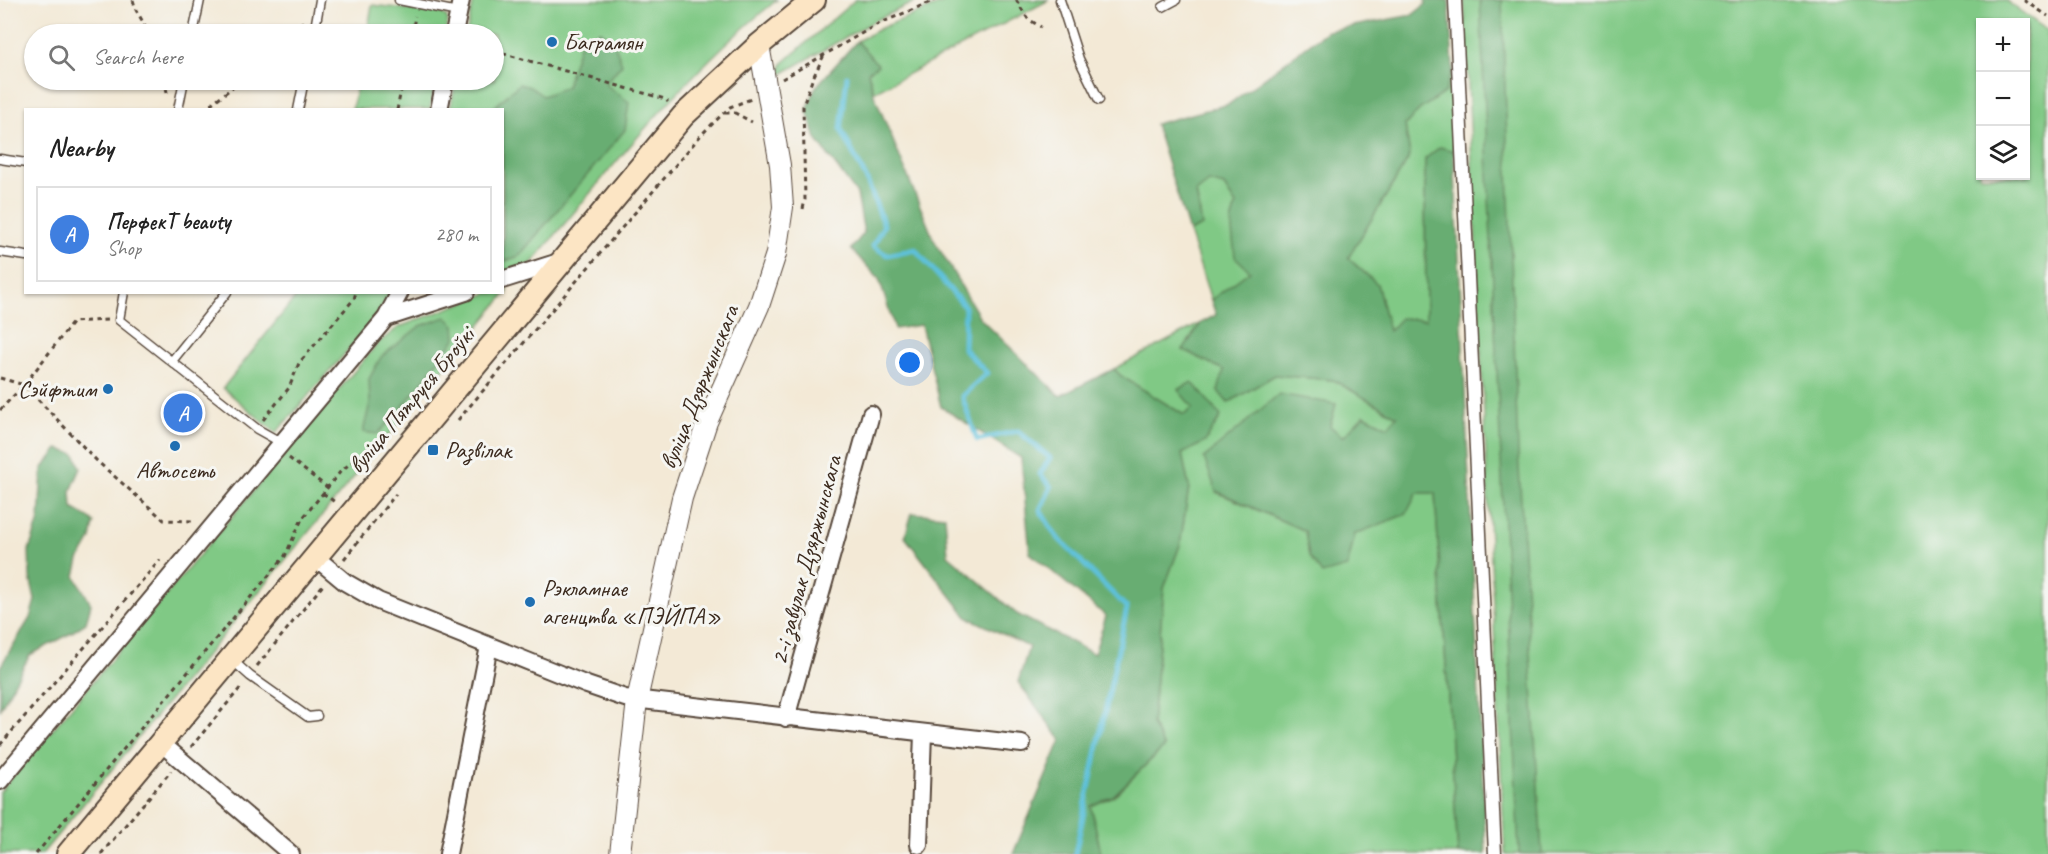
<!DOCTYPE html>
<meta charset="utf-8">
<style>
:root{--surface:#fff;--page:#f2f2f2;--text:#222;--muted:#767676;--line:#e0e0e0;--accent:#db2777}
body{margin:0;font-family:Caveat,sans-serif;background:var(--page);color:var(--text)}
.controls{position:absolute;right:18px;top:18px;display:grid;overflow:hidden;border-radius:0px;box-shadow:0 2px 4px #0004}
.controls button{width:54px;height:54px;display:grid;place-items:center;padding:0;border:0;border-bottom:2px solid var(--line);background:var(--surface);color:var(--text);font:30px sans-serif}
.you{position:absolute;left:910px;top:363px;width:21px;height:21px;margin:-15px;border:4px solid #fff;border-radius:50%;background:#1a73e8;box-shadow:0 0 0 9px #1a73e833}
.badge{display:grid;place-items:center;width:39px;height:39px;border-radius:50%;background:var(--accent);color:#fff;font-size:20px;font-weight:700}
.pin{position:absolute;translate:-50% -50%;border:3px solid #fff;box-shadow:0 2px 6px #0006}
.list{margin:0;padding:0;list-style:none}
h2{display:flex;justify-content:space-between;align-items:center;height:78px;margin:0;padding:0 24px;font-size:26px}
h2 small{font-size:20px;font-weight:400;color:var(--muted)}
.list li{display:grid;grid-template-columns:39px 1fr auto;gap:18px;align-items:center;box-sizing:border-box;height:96px;margin:0 12px 12px;padding:0 12px;border:2px solid var(--line);border-radius:0px}
.list b{display:block;font-size:22px;white-space:nowrap}
.list p{margin:0;font-size:20px;white-space:nowrap;color:var(--muted)}
.list em{font-size:20px;font-style:normal;color:var(--muted)}
.icon{flex:none;width:33px;height:33px;fill:none;stroke:currentColor;stroke-width:2;stroke-linecap:round;stroke-linejoin:round}
.map{position:relative;flex:none;width:2048px;height:854px;overflow:hidden}
.search{position:absolute;background:var(--surface);box-shadow:0 2px 4px #0004;left:24px;top:24px;width:480px;height:66px;display:flex;align-items:center;gap:15px;box-sizing:border-box;padding:0 21px;border-radius:33px;color:var(--muted);font-size:22px}
.panel{position:absolute;background:var(--surface);box-shadow:0 2px 4px #0004;left:24px;top:108px;width:480px;height:186px;border-radius:0px}
.map>svg:first-child{display:block}
.green{fill:#80c985;stroke:#5e7a52;stroke-width:1.5;fill-rule:evenodd}
.forest{fill:#68ad72;stroke:#526c48;stroke-width:1.5}
.lines{fill:none;stroke-linecap:round;stroke-linejoin:round}
.stream{stroke:#5dc1db;stroke-width:5}
.service-casing{stroke:#57473a;stroke-width:11}
.pedestrian-casing{stroke:#57473a;stroke-width:15}
.minor-casing{stroke:#57473a;stroke-width:20}
.tertiary-casing{stroke:#57473a;stroke-width:22}
.secondary-casing{stroke:#57473a;stroke-width:26}
.path{stroke:#57473a;stroke-width:3;stroke-dasharray:4.5 4.5;stroke-linecap:butt}
.service{stroke:#fff;stroke-width:8}
.pedestrian{stroke:#fff;stroke-width:12}
.minor{stroke:#fff;stroke-width:16}
.tertiary{stroke:#fff;stroke-width:20}
.secondary{stroke:#fce5c4;stroke-width:22}
.poi-dot{fill:#1f6fb2;stroke:#f6f6f2;stroke-width:2}
.labels{text-anchor:middle;stroke-width:6;stroke-linejoin:round;paint-order:stroke}
.poi-label{font-size:24px;fill:#3b2a1e;stroke:#f6f6f2;text-anchor:start}
.street-label{font-size:24px;fill:#3b2a1e;stroke:#f6f6f2}
</style>
<div class="map">
<svg width="2048" height="854" viewBox="0 0 2048 854">
<rect width="100%" height="100%" fill="#f6f6f2"/>
<filter id="ink" filterUnits="userSpaceOnUse"><feTurbulence type="fractalNoise" baseFrequency=".0167" numOctaves="2"/><feDisplacementMap in="SourceGraphic" scale="12" xChannelSelector="R" yChannelSelector="G"/><feConvolveMatrix kernelMatrix="1 2 1 2 8 2 1 2 1" color-interpolation-filters="sRGB"/></filter>
<filter id="wash" filterUnits="userSpaceOnUse"><feTurbulence type="fractalNoise" baseFrequency=".008" numOctaves="4" result="noise"/><feDisplacementMap in="SourceGraphic" scale="24" xChannelSelector="R" yChannelSelector="G"/><feGaussianBlur stdDeviation="1.35" result="paint"/><feColorMatrix in="noise" values="0 0 0 0 0 0 0 0 0 0 0 0 0 0 0 0 0 1.4 0 .05"/><feComposite in="paint" operator="in"/></filter>
<g filter="url(#wash)">
<rect width="100%" height="100%" fill="#f3e9d6"/>
<path class="green" d="M474,0H777C682,75 609,172 531,264L503,274L502,110H450L456,80H494V34H466Z
M855,0H919L876,20L778,76L783,63Z
M950,0H1049L874,92L868,72L877,65L857,41L881,28Z
M1464,0H2005L2048,31V854H1505ZM1980,22H2026V176H1980Z
M372,5L441,13L446,16L448,21L445,34H367Z
M1453,68L1454,151L1440,147L1425,159L1426,320L1389,331L1377,284L1348,258L1410,156L1405,125L1419,110L1445,92Z
M358,80H436L430,109H352Z
M1209,181L1224,186L1236,205L1231,222L1250,271L1211,300L1189,232L1202,225L1196,192Z
M504,286L508,291L42,854H0V792L378,343L399,327L488,293L502,292Z
M299,293H390L376,318L276,433L223,388Z
M1201,323L1183,350L1224,370L1228,403L1275,375L1333,380L1397,416L1388,427L1364,415L1343,437L1330,426L1335,404L1216,492L1305,531L1309,556L1347,567L1355,534L1406,514L1417,493H1435L1458,854H1101L1091,806L1114,796L1164,747L1152,724L1164,588L1180,545L1189,487L1182,454L1205,442L1193,408L1184,415L1121,376L1114,369Z"/>
<path class="forest" d="M1425,0H1449L1453,68L1445,92L1419,110L1405,125L1410,156L1348,258L1377,284L1389,331L1401,318L1426,320L1425,159L1440,147L1454,151L1486,854H1458L1435,493H1417L1406,514L1355,534L1347,567L1322,574L1309,556L1305,531L1216,491L1204,458L1279,394L1336,404L1330,426L1343,437L1364,415L1388,427L1397,416L1333,380L1275,375L1228,403L1218,391L1224,370L1183,350L1201,323L1216,315L1211,300L1250,271L1235,257L1231,222L1236,205L1224,186L1209,182L1196,192L1202,226L1189,232L1155,124L1229,104L1327,31L1412,15L1426,4Z
M1480,0H1502L1518,451L1542,854H1519Z
M600,31L613,40L622,64L605,84L629,102L625,130L519,256L503,262L502,110L492,109L519,84L530,87L543,96L566,87L580,43Z
M857,41L878,65L868,72L873,92L934,240L980,318L1060,396L1114,369L1121,376L1184,415L1193,408L1178,390L1192,382L1221,416L1205,442L1182,454L1189,487L1180,545L1164,588L1152,724L1164,747L1113,796L1091,806L1101,854H1013L1061,740L1018,682L1029,647L967,617L905,537L912,513L945,516L948,555L1017,614L1094,654L1106,616L1030,553L1021,458L941,407L921,325L895,329L879,279L851,249L864,233L857,194L816,139L807,111L815,88Z
M446,317L455,325L456,338L395,417L377,434L363,432L370,403L369,379L381,357L420,326Z
M58,449L75,454L81,468L71,491L72,508L88,517L94,523L91,539L79,560L75,576L91,604L86,623L66,636L30,655L0,709V667L30,618L35,600L30,577L29,550L39,520L42,469Z"/>
<g class="lines">
<path class="stream" d="M847,76L841,130L866,178L884,225L873,246L887,255L915,249L965,307L964,349L987,373L962,396L977,440L1018,431L1050,458L1040,474L1051,487L1040,510L1056,536L1127,608L1075,854"/>
</g>
</g>
<g filter="url(#ink)">
<g class="lines">
<defs>
<path id="service" d="M399,0L458,12
M1060,0L1079,59L1099,100
M1163,7L1176,0
M193,34L200,0
M314,34L320,0
M178,110L184,80
M298,110L304,80
M0,159L26,163
M0,252L26,256
M124,292L119,320L257,429L282,443
M172,361L227,292
M231,659L250,676L308,717L317,716"/>
<path id="pedestrian" d="M1455,0L1495,854"/>
<path id="minor" d="M454,34L461,0
M439,110L445,80
M502,280L562,261
M386,318L466,292
M315,557L345,582L378,601L587,685L625,698L1022,744
M786,718L871,414
M161,743L291,854
M0,781L386,318L400,292
M919,845L923,733
M448,854L489,646"/>
<path id="tertiary" d="M620,854L637,700L682,498L707,422L759,306L776,254L783,207L780,165L759,45"/>
<path id="secondary" d="M68,854L683,116L759,45L814,0"/>
</defs>
<use href="#service" class="service-casing"/>
<use href="#pedestrian" class="pedestrian-casing"/>
<use href="#minor" class="minor-casing"/>
<use href="#tertiary" class="tertiary-casing"/>
<use href="#secondary" class="secondary-casing"/>
<path class="path" d="M133,0L136,10L150,34
M1016,0L1028,19L1041,27
M2024,0L2048,16
M287,34L303,22
M412,34L415,16
M494,51L665,99L668,102
M782,79L878,24L935,0
M165,80L167,93
M203,110L233,87L240,80
M397,110L403,80
M725,113H735L752,122
M803,209L805,200L803,106L812,80L824,55
M0,378L24,385L97,461L164,520L194,521
M0,410L24,385L73,322L108,320
M263,420L289,388L299,363L354,299L356,292
M458,420L702,134L730,107L751,99
M289,458L328,488
M323,493L336,503
M344,559L396,494
M257,666L323,585
M0,745L160,560
M191,747L242,686
M36,854L285,556L302,519L341,471L379,440L384,444
M101,854L171,771"/>
<use href="#service" class="service"/>
<use href="#pedestrian" class="pedestrian"/>
<use href="#minor" class="minor"/>
<use href="#tertiary" class="tertiary"/>
<use href="#secondary" class="secondary"/>
</g>
</g>
<g class="poi-dot">
<circle cx="552" cy="42" r="6"/>
<circle cx="108" cy="389" r="6"/>
<circle cx="175" cy="446" r="6"/>
<rect x="427" y="444" width="12" height="12" rx="3"/>
<circle cx="530" cy="602" r="6"/>
</g>
<g class="labels">
<g class="poi-label">
<text x="564" y="50">Баграмян</text>
<text x="96" y="397" text-anchor="end">Сэйфтим</text>
<text x="445" y="458">Развілак</text>
<text x="175" y="478" text-anchor="middle">Автосеть</text>
<text x="542" y="596">Рэкламнае<tspan x="542" dy="28">агенцтва «ПЭЙПА»</tspan></text>
</g>
<g class="street-label">
<text transform="translate(699 387) rotate(-68)" y="8">вуліца Дзяржынскага</text>
<text transform="translate(411 400) rotate(-50)" y="8">вуліца Пятруся Броўкі</text>
<text transform="translate(806 560) rotate(-75)" y="8">2-і завулак Дзяржынскага</text>
</g>
</g>
</svg>
<div class="controls">
<button>+</button>
<button>−</button>
<button><svg class="icon" aria-label="layers" viewBox="0 0 24 24"><path d="M12 4l9 5-9 5-9-5zM3 14l9 5 9-5"/></svg></button>
</div>
<div class="you"></div>
<div class="pin badge" style="left:183px;top:413px;background:#3f7fe0">A</div>
<div class="search"><svg class="icon" aria-label="search" viewBox="0 0 24 24"><circle cx="10" cy="10" r="6"/><path d="M15 15l6 6"/></svg>Search here</div>
<section class="panel">
<h2>Nearby<small></small></h2>
<ul class="list">
<li><span class="badge" style="background:#3f7fe0">A</span><div><b>ПерфекТ beauty</b><p>Shop</p></div><em>280 m</em></li>
</ul>
</section>
</div>
